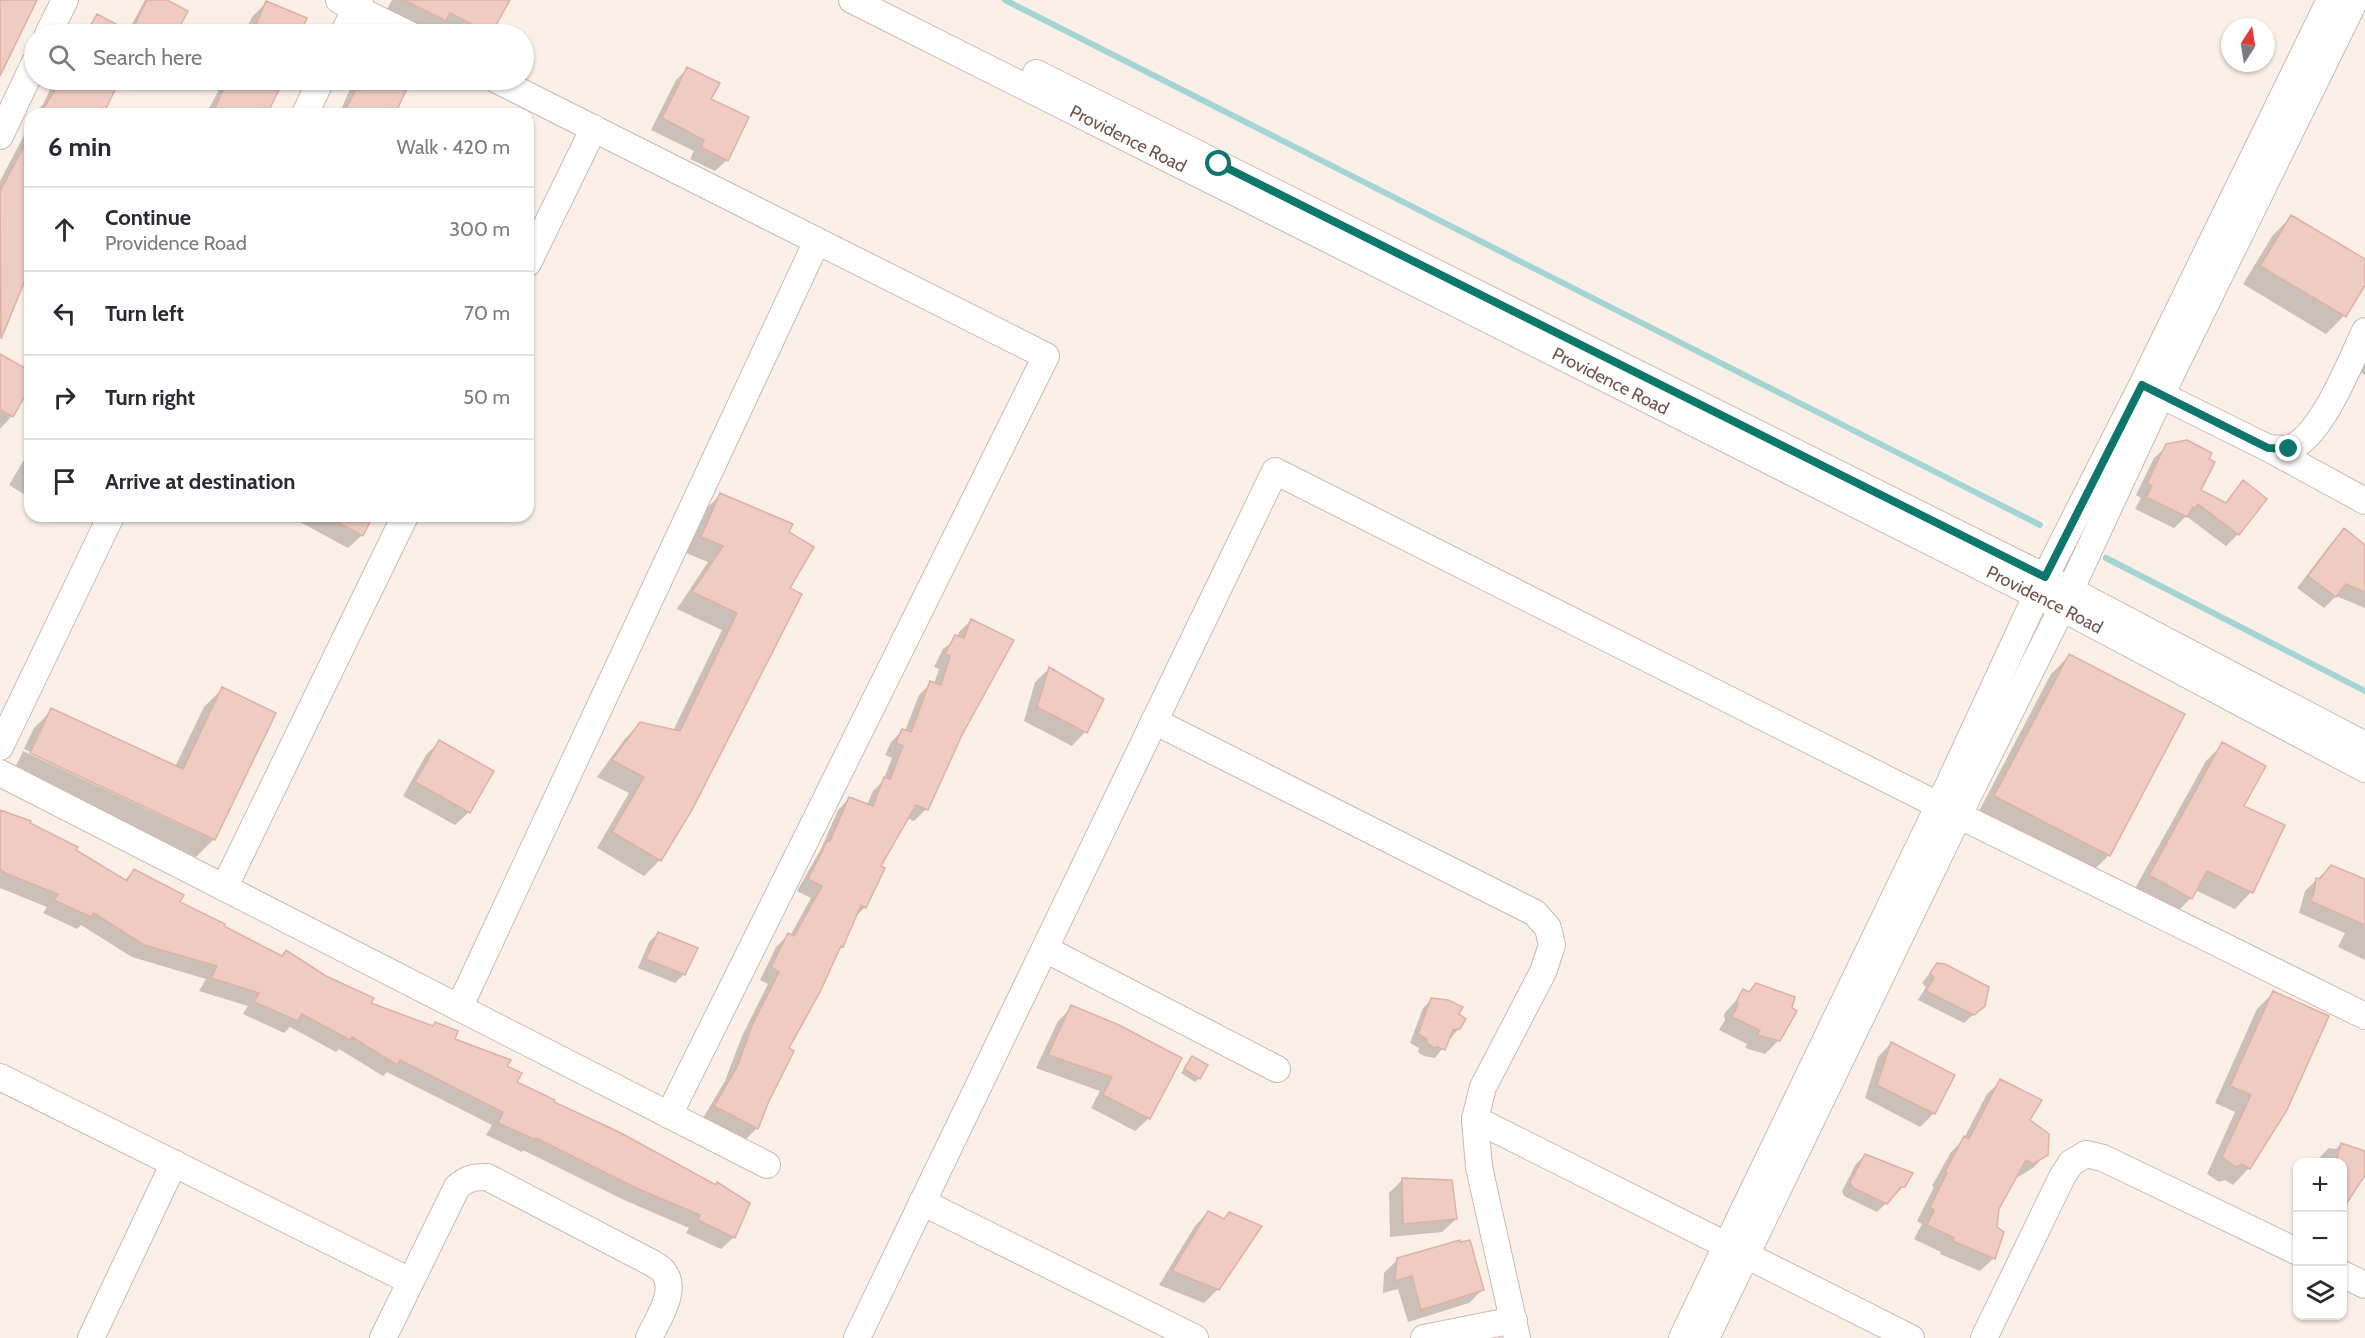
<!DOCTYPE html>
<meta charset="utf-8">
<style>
:root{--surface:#fff;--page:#f2f2f3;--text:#2b2b33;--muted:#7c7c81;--line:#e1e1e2}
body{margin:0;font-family:Cabin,sans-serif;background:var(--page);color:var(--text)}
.controls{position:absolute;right:18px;bottom:18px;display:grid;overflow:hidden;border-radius:12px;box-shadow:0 2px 4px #0004}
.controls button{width:54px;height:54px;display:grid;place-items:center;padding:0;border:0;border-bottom:2px solid var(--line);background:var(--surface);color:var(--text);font:30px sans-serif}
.compass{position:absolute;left:2221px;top:18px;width:54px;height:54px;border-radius:50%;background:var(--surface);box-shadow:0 2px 4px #0004;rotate:12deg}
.stop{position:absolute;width:18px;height:18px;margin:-14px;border:4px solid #0f766e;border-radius:50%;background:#fff}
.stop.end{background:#0f766e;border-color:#fff;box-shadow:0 2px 6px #0008}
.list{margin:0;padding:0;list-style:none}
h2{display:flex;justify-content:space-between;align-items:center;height:78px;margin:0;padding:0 24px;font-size:26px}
h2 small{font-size:20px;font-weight:400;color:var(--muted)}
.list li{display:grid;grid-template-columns:39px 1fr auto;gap:18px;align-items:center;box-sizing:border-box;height:84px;padding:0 24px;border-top:2px solid var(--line)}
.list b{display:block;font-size:22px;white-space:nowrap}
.list p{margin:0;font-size:20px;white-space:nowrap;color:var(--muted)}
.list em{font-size:20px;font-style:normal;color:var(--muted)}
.icon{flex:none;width:33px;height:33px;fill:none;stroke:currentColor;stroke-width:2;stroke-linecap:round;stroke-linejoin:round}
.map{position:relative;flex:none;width:2365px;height:1338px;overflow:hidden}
.search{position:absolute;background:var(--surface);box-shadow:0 2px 4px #0004;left:24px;top:24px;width:510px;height:66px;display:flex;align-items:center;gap:15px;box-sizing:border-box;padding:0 21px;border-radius:33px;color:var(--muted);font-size:22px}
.panel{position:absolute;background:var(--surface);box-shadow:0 2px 4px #0004;left:24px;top:108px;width:510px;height:414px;border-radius:18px}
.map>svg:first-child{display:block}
.shadow{fill:#0003;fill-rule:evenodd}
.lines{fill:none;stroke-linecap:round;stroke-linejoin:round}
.stream{stroke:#a5d4d4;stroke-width:6}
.building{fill:#eeccc2;stroke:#e0b0a3;stroke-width:1.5}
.minor-casing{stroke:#ceb9b2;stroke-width:28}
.minor{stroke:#fff;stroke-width:26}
.route{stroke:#0f766e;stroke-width:8}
.labels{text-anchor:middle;stroke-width:5;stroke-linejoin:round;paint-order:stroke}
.street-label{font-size:18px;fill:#73554e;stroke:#fef5ee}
</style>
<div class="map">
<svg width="2365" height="1338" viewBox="0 0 2365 1338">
<rect width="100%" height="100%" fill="#fbf0e8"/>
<path class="shadow" d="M145,0H163L186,11L174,34H148L131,26Z
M392,0H509L489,34H452L438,27L431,34L386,11Z
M266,3L305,19L298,34H244L252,17Z
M97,16L133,34H81Z
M687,69L709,100L727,160L715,171L690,159L694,151L651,130L676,80Z
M55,80H119L101,114H35L43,104Z
M224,80H282L266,114H206Z
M354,80H409L394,113L396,114H339Z
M30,124V268L0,337V181Z
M2291,217L2365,261V282L2344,316L2326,334L2243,284L2273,235Z
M2365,352V375L2357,371Z
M0,356L30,372V384L12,416L0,429Z
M2167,446L2199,490L2224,504L2243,482L2238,534L2226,546L2186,516L2174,528L2135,509L2141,498L2136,495L2154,458Z
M30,450V498L9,485Z
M720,495L787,533L788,589L660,860L644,876L597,848L629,793L597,777L624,740L640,723L673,731L722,630L677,609L708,562L686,553L704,511Z
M289,516H372L362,535L348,548Z
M2344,530L2365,546V608L2336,596L2324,608L2297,588L2332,542Z
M971,620L961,735L926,809L914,821L907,818L879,867L865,907L853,919L842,946L837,951L787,1048L757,1128L745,1140L703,1118L725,1081L742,1036L768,984L760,980L776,947L788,935L790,936L811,898L797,891L821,849L838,810L850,798L867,805L873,791L883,781L892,758L885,755L891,742L903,730L905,731L919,695L931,683L934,684L939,669L934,667L943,649L957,638L959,632Z
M2069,656L2109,855L2091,873L1977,815L2051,674Z
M1049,669L1102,700L1085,732L1072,746L1024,721L1035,682Z
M222,689L214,839L196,857L13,772L34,728L52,710L175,767L204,707ZM24,749L209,835V838L23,751Z
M439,742L469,812L455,825L403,796L426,755Z
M2223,744L2242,807L2251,892L2235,909L2195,890L2191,898L2174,915L2133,892L2206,761Z
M0,812L74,851L124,881L134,870L178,903L222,927L369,1004L453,1040L505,1066L515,1082L552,1103L734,1237L721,1249L686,1233L689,1228L624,1200L523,1150L522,1152L486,1135L492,1125L387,1072L383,1076L339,1049L336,1052L290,1027L284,1033L243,1014L248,1006L199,991L206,979L132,957L81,925L77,929L43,913L47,907L0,888Z
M2331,866L2365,881V960L2338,947L2345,933L2299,913L2305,891Z
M658,933L684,974L675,983L638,968L649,942Z
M1937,964L1974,1014L1964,1023L1918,1000L1926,987L1922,983Z
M1744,991L1779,1040L1765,1054L1745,1048L1747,1044L1719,1030L1725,1020L1724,1014Z
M2273,993L2286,1110L2249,1168L2233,1185L2225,1180L2219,1182L2207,1174L2235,1112L2215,1103L2257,1009Z
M1432,999L1457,1015L1459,1028L1435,1058L1424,1056L1418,1052L1419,1048L1410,1043L1423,1008Z
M1072,1007L1149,1118L1135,1131L1091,1108L1100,1091L1036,1068L1058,1021Z
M1891,1043L1953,1076L1934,1113L1920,1127L1865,1098L1878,1057Z
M1192,1058L1199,1078L1195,1082L1181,1073Z
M2001,1081L2028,1120L2046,1154L2033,1168L2018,1177L2016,1175L1997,1209L1994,1258L1980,1271L1940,1254L1941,1252L1914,1239L1922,1224L1917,1221L1934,1187L1932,1186L1951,1152L1963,1140L1987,1094Z
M2341,1144L2365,1153V1172L2342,1206V1162H2315L2329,1148L2336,1149Z
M1865,1155L1904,1186L1877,1212L1844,1196L1842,1191L1856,1164Z
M1403,1179L1456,1219L1442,1232L1390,1237L1389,1193Z
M1208,1212L1218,1289L1204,1303L1159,1285L1195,1226Z
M1398,1259L1482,1290L1469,1303L1408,1322L1398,1289L1383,1293L1384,1273Z"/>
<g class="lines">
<path class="stream" d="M1005,0L2040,525
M2106,558L2365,691"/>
</g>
<path class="building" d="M0,0H37L0,76Z
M147,0H167L188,11L176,34H86L97,14L131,32Z
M404,0H510L491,34L450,13L446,21Z
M266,1L307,18L300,34H252Z
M687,67L720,83L711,99L749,117L728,161L701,147L704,140L662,118Z
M61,80H120L103,114H40Z
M230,80H284L267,114H212L225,86L227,87Z
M361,80H411L395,114H343Z
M30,135V268L1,339L0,191Z
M2291,215L2365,259V285L2346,317L2260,266Z
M0,354L30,371V387L13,417L0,410Z
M2187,440L2212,453L2209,459L2215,462L2201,490L2226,503L2243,480L2267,499L2239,535L2198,504L2195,508L2193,507L2187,517L2146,497L2152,486L2147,483L2166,444Z
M720,493L793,524L789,532L814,547L790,588L802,594L692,810L661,861L612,832L644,777L612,760L640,722L680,731L737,613L692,592L723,546L701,537Z
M326,516H373L363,536Z
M2344,528L2365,545V592L2346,584L2336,597L2308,576Z
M971,619L1014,640L962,735L928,810L916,805L881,866L885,868L866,908L861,905L843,947L841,946L820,992L789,1048L794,1051L769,1101L758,1129L714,1106L737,1067L753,1023L779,972L771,967L788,933L794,936L822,886L808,879L828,840L830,841L849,797L873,806L884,777L890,779L903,746L896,743L902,729L911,732L930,681L941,685L950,656L945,654L955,635L964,638Z
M2069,654L2185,714L2110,856L1994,796Z
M1049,667L1104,699L1087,733L1037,707Z
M222,687L276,713L215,840L30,753L51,708L183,769Z
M439,740L494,771L470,813L415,782Z
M2222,742L2266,766L2244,806L2285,825L2253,893L2207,871L2192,899L2149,875Z
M0,810L31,821L30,823L78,847L76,850L127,881L134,869L184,895L180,902L225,924L224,926L282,956L286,950L326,976L374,998L371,1003L433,1026L435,1022L458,1031L455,1039L511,1060L507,1066L522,1073L517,1082L555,1100L554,1102L619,1132L716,1185L717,1182L750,1203L735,1238L698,1220L700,1215L636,1188L536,1138V1140L498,1123L503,1112L400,1060L397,1065L352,1037L350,1040L302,1014L298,1021L254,1002L259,993L211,978L217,966L144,945L94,913L91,917L54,900L58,894L7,874L0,869Z
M2331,865L2365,879V925L2310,901L2314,893L2316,878L2320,879Z
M658,932L698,948L685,975L646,959Z
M1937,963L1945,964L1989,987L1985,1006L1974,1015L1926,991L1934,978L1930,973Z
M1756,983L1795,997L1792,1008L1797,1011L1780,1041L1757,1035L1760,1030L1732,1017L1738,1005L1737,1000L1743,989L1749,992Z
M2273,991L2329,1016L2287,1110L2250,1169L2242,1164L2236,1167L2222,1157L2251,1095L2230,1086Z
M1431,998L1448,1000L1463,1007L1459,1014L1466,1019L1460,1029L1453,1030L1445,1050L1437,1047L1434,1048L1426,1042L1427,1039L1418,1034Z
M1071,1005L1119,1025L1182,1058L1150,1119L1103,1095L1112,1077L1048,1055Z
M1891,1042L1955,1075L1935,1114L1877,1085Z
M1192,1056L1208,1065L1200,1079L1184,1069Z
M2000,1079L2042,1100L2030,1120L2049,1134L2048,1155L2033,1164L2026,1160L1999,1209L1997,1227L2004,1232L1995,1259L1953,1241L1954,1238L1927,1225L1934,1210L1930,1207L1947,1173L1945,1172L1964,1136L1969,1139Z
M2341,1143L2365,1151V1175L2343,1209V1162H2336Z
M1865,1154L1913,1173L1905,1187H1901L1887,1204L1853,1188L1850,1182Z
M1402,1178L1452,1180L1457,1219L1403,1224Z
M1208,1211L1224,1219L1229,1212L1262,1226L1219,1290L1172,1271Z
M1460,1240V1242L1470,1240L1484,1290L1421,1310L1412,1276L1395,1281L1397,1258Z"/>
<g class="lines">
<defs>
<g id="minor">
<path d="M339,0L408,34"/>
<path id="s1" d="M852,0L2062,608L2365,769"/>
<path d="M48,34L65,0"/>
<path d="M343,34L360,0"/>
<path d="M1036,73L2045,577L2365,745"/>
<path d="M497,80L1046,356L669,1115"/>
<path d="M305,114L321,80"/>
<path d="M0,136L34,64"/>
<path d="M528,263L594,128"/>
<path d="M2147,388L2268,448C2275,448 2285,450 2291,448C2323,434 2350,362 2365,331"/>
<path d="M2268,448L2365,501"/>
<path d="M1154,721L1535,913L1548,928L1552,945L1543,972L1483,1087L1475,1119L1479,1167L1517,1338"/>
<path d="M0,747L111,516"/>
<path d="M0,773L767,1165"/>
<path d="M224,888L405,516"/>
<path d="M1045,949L1277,1069"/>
<path d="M459,1008L817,241"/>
<path d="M0,1077L410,1281"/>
<path d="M1475,1119L1911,1338"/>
<path d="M922,1202L1195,1338"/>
<path d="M2342,1274L2365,1285"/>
<path d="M91,1338L174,1163"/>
<path d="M383,1338L457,1187C467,1178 474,1177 487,1177L652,1263C655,1265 661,1268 663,1271C679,1290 657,1320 649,1338"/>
<path d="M857,1338L1275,471L1938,805L2365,1016"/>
<path d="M1424,1338L1514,1320"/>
<path d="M1682,1338L1950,782L2045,577L2142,385L2330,0"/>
<path d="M1706,1338L1970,792L2062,608L2161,395L2355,0"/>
<path d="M1984,1338L2062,1177L2071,1163L2086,1154L2103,1158L2298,1252"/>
</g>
</defs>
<use href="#minor" class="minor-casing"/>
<use href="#minor" class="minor"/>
</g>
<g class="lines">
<path class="route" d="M1219,164L2045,577L2142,385L2268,448L2289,449"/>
</g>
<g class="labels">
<g class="street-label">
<text dy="6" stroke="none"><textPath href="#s1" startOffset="309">Providence Road</textPath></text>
<text dy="6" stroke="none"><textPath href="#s1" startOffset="849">Providence Road</textPath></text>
<text dy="6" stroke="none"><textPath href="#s1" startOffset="1335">Providence Road</textPath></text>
</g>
</g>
</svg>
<div class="controls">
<button>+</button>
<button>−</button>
<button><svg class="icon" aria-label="layers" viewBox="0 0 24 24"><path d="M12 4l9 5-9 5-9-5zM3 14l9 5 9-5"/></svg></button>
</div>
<svg class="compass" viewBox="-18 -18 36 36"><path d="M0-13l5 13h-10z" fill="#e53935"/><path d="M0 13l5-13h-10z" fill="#7c7c81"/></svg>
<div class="stop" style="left:1219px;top:164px"></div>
<div class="stop end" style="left:2289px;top:449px"></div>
<div class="search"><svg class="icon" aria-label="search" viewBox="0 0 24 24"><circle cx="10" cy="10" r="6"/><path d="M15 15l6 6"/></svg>Search here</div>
<section class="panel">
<h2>6 min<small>Walk · 420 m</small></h2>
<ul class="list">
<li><svg class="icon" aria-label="ahead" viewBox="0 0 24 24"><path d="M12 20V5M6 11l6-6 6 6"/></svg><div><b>Continue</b><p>Providence Road</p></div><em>300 m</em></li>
<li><svg class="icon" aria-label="left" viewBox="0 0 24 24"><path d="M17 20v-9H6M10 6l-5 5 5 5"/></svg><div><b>Turn left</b></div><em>70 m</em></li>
<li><svg class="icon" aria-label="right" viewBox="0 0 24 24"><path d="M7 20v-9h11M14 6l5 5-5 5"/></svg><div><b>Turn right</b></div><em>50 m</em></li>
<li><svg class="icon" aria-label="arrive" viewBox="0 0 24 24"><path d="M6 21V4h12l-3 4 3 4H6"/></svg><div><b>Arrive at destination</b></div></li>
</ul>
</section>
</div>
